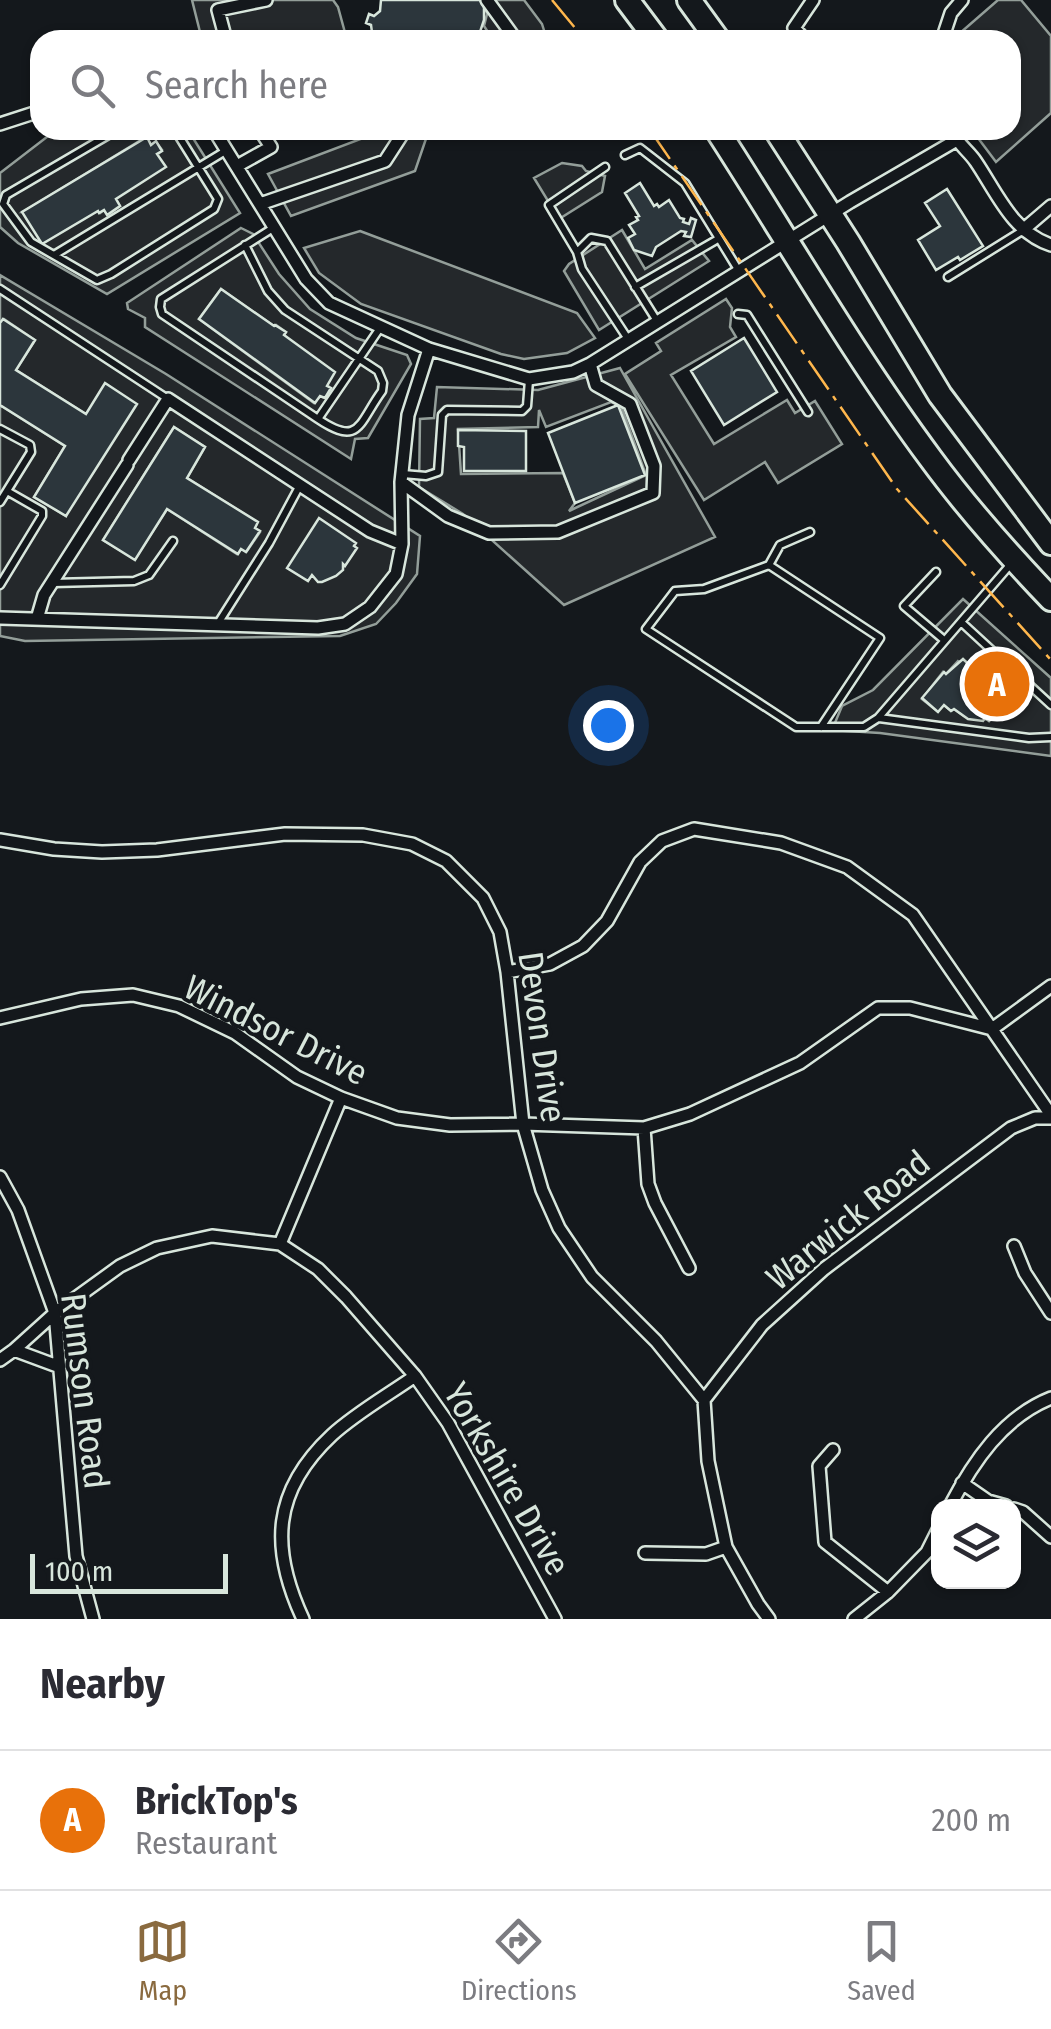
<!DOCTYPE html>
<style>
:root{--surface:#fff;--page:#f2f2f3;--text:#2b2b33;--muted:#7c7c81;--line:#e1e1e2;--accent:#8a6a3f}
body{margin:0;font-family:"Fira Sans Condensed",sans-serif;background:var(--page);color:var(--text)}
.controls{position:absolute;right:30px;bottom:30px;display:grid;overflow:hidden;border-radius:20px;box-shadow:0 2px 8px #0004}
.controls button{width:90px;height:90px;display:grid;place-items:center;padding:0;border:0;border-bottom:2px solid var(--line);background:var(--surface);color:var(--text);font:50px sans-serif}
.scale{position:absolute;left:30px;bottom:25px;width:198px;box-sizing:border-box;padding-left:10px;border:5px solid #d8e6dc;border-top:0;font-size:28px;line-height:35px;white-space:nowrap;color:#d8e6dc;-webkit-text-stroke:8px #14181c;paint-order:stroke}
.you{position:absolute;left:608px;top:725px;width:35px;height:35px;margin:-25px;border:8px solid #fff;border-radius:50%;background:#1a73e8;box-shadow:0 0 0 15px #1a73e833}
.badge{display:grid;place-items:center;width:65px;height:65px;border-radius:50%;background:var(--accent);color:#fff;font-size:32px;font-weight:700}
.pin{position:absolute;translate:-50% -50%;border:5px solid #fff;box-shadow:0 2px 10px #0006}
.list{margin:0;padding:0;list-style:none}
h2{display:flex;justify-content:space-between;align-items:center;height:130px;margin:0;padding:0 40px;font-size:42px}
h2 small{font-size:32px;font-weight:400;color:var(--muted)}
.list li{display:grid;grid-template-columns:65px 1fr auto;gap:30px;align-items:center;box-sizing:border-box;height:140px;padding:0 40px;border-top:2px solid var(--line)}
.list b{display:block;font-size:38px;white-space:nowrap}
.list p{margin:0;font-size:32px;white-space:nowrap;color:var(--muted)}
.list em{font-size:32px;font-style:normal;color:var(--muted)}
.icon{flex:none;width:55px;height:55px;fill:none;stroke:currentColor;stroke-width:2;stroke-linecap:round;stroke-linejoin:round}
.map{position:relative;flex:none;width:1051px;height:1619px;overflow:hidden}
.search{position:absolute;background:var(--surface);box-shadow:0 2px 8px #0004;left:30px;right:30px;top:30px;height:110px;display:flex;align-items:center;gap:25px;box-sizing:border-box;padding:0 35px;border-radius:30px;color:var(--muted);font-size:38px}
.sheet{height:270px;background:var(--surface)}
nav{display:flex;justify-content:space-around;align-items:center;box-sizing:border-box;height:140px;border-top:2px solid var(--line);background:var(--surface);font-size:28px;color:var(--muted)}
nav a{display:grid;justify-items:center;gap:5px}
nav .on{color:var(--accent)}
.map>svg:first-child{display:block}
.parking{fill:#24282b;stroke:#939e99;stroke-width:2.5;fill-rule:evenodd}
.building{fill:#2c363c;stroke:#d8e6dc;stroke-width:2.5}
.lines{fill:none;stroke-linecap:round;stroke-linejoin:round}
.lane-casing{stroke:#d8e6dc;stroke-width:11}
.street-casing{stroke:#d8e6dc;stroke-width:16}
.highway-casing{stroke:#d8e6dc;stroke-width:28}
.lane{stroke:#14181c;stroke-width:6}
.street{stroke:#14181c;stroke-width:11}
.highway{stroke:#14181c;stroke-width:22}
.power{stroke:#ffb74d;stroke-width:2.5;stroke-dasharray:35 8 5 8;stroke-linecap:butt}
.labels{text-anchor:middle;stroke-width:8;stroke-linejoin:round;paint-order:stroke}
.street-label{font-size:35px;fill:#d8e6dc;stroke:#14181c}
</style>
<div class="map">
<svg width="1051" height="1619" viewBox="0 0 1051 1619">
<rect width="100%" height="100%" fill="#14181c"/>
<path class="parking" d="M192,0H333L338,7L347,40H202Z
M483,0H524L542,24L547,40H493L484,26L487,14Z
M998,0H1021L1051,36V113L996,162L972,130H1011V40H952Z
M56,130H188L240,213L107,294L18,243L0,227V173ZM146,137L151,145L156,142L162,150L116,199L120,206L108,215L104,210L100,213L98,211L23,212Z
M374,130H429L415,171L291,216L268,174L366,137Z
M562,163L582,166L586,171L605,176L602,192L559,219L534,178Z
M241,228L253,234L279,274L310,309L356,338L407,355L411,364L368,438L355,439L351,459L145,327V318L128,309L127,303ZM221,289L274,326L276,325L286,332L284,335L331,389L325,398L320,396L314,403L199,319Z
M622,230L645,269L692,240L709,261L599,330L564,271L569,264Z
M360,231L577,313L595,338L567,353L524,359L501,354L361,304L319,273L304,248Z
M0,275L166,374L420,536L417,574L396,603L376,624L340,636L25,641L0,636V405L65,446L34,497L66,516L86,414L16,370L35,340L4,319L0,323ZM174,427L205,447L187,478L257,522L255,528L260,532L247,551L241,549L237,554L167,509L135,559L103,540Z
M726,299L732,308L730,327L736,337L671,375L714,444L787,400L795,413L815,401L842,444L778,483L765,462L704,500L625,374L661,351L656,343Z
M620,368L715,537L564,605L463,514L419,487L420,419L434,418L437,387L538,390ZM611,402L621,406L646,475L569,511L575,503L563,473L461,474L458,429L538,427L539,410L546,427Z
M963,599L1051,678V756L880,733L832,730L842,706L873,690ZM958,661L960,662L989,720L964,716L954,709L951,711L944,705L937,711L922,699L943,672L946,674Z"/>
<path class="building" d="M381,0H480L484,7V20L480,32L468,40H365L372,32L371,25L366,23L369,14L374,16L380,11Z
M147,137L151,145L156,141L162,151L157,154L166,167L116,199L120,206L107,215L104,210L99,213L98,211L42,244L22,212Z
M640,183L654,206L657,204L659,207L669,200L680,218L684,219L683,222L689,224L691,218L696,220L691,237L684,236L686,232L681,231L656,247L652,256L634,250L628,238L635,234L629,225L638,220L636,217L639,216L625,193Z
M947,189L983,246L960,260L958,257L936,270L918,240L940,226L925,203Z
M221,289L274,326L275,325L286,332L284,335L335,372L327,386L331,388L325,398L320,396L315,403L199,319Z
M3,319L35,340L16,370L86,414L105,383L137,404L66,516L34,497L65,446L0,405V323Z
M744,338L777,392L724,425L691,371Z
M618,405L645,475L575,503L548,433Z
M174,427L205,447L187,478L258,522L255,528L260,531L246,552L241,549L238,554L167,509L135,560L103,540Z
M458,430L526,431V471H464V447L458,446Z
M319,518L356,543L354,546L357,548L345,566L343,564V570L336,576L322,582H318L312,575L308,581L287,568Z
M963,659L1007,700L989,721L985,718L983,721L968,719L954,709L951,711L944,705L938,712L922,698L944,672L946,674Z"/>
<g class="lines">
<defs>
<path id="lane" d="M117,130L6,195L3,204L31,242L97,280L111,274L214,209L218,199L175,130
M625,155L640,148L685,183L739,271
M273,228L161,299L160,307L162,314L318,419
M245,245L268,291L285,310L378,371L383,383L382,391C358,424 360,447 318,419L380,328
M577,252L549,205L605,167
M54,255L227,150
M948,277L1022,231
M635,287L718,239
M0,289L168,399
M738,314L747,315L808,412
M628,339L582,269L577,252L591,238L607,241L657,321
M0,429L30,445L31,452L0,502
M403,474L426,476L438,472L442,415L447,410L522,411L527,406L529,380
M810,532L780,545L769,565L704,589L675,591L646,629L796,727H864L878,718L1010,565
M769,565L880,638L821,727
M936,572L904,606L944,640
M53,583L134,581L149,575L173,541
M0,585L42,516V511L7,491
M961,622L1051,705
M217,625L269,543L299,487
M879,718L1029,738L1051,737"/>
<path id="street" d="M487,0L516,40
M813,0L794,28L804,39L822,40
M226,40L218,10L266,0
M942,40L951,13L962,0
M0,124L40,111
M214,130L306,279L329,303L429,349L529,379L573,372L590,364L850,202L955,141
M952,130C957,144 968,150 976,162C997,193 1012,232 1051,245
M237,166L271,147L260,130
M260,204L385,161L405,130
M1023,230L1051,206
M129,460L168,399L370,531L402,544
M401,482L448,516L489,533L558,532L653,493L654,466L630,404L596,385L590,364
M0,618L318,628L345,624L370,607L396,574L402,544L401,482L408,415L429,349
M37,619L44,595L127,465
M0,840L54,849L102,852L157,850L285,834L363,835L412,844L446,861L483,898L500,932L507,972L523,1124L542,1190L559,1228L592,1277L656,1341L704,1400L708,1461L726,1547L758,1604L769,1619
M507,972L550,964L583,946L607,921L640,862L662,841L694,829L781,843L847,867L913,915L1051,1115
M0,1018L81,999L133,995L179,1006L235,1033L297,1077L341,1098L397,1118L450,1125L523,1124L644,1128L690,1114L800,1063L878,1008H910L992,1029
M992,1029L1051,986
M644,1128L648,1184L655,1203L689,1268
M0,1177L18,1210L55,1313L76,1556L93,1619
M280,1244L341,1098
M1014,1246L1025,1273L1051,1313
M14,1350L60,1367
M0,1360L14,1350L55,1313L120,1266L157,1248L212,1236L280,1244L318,1269L346,1297L415,1376L448,1423L555,1619
M704,1400L762,1325L824,1269L1011,1128L1035,1118H1051
M833,1450L819,1466L825,1542L888,1592
M962,1483L988,1501L1006,1506
M950,1506C973,1462 1003,1417 1051,1398
M1014,1509L1023,1512L1051,1537
M645,1553L706,1554L726,1547
M303,1619C270,1548 272,1491 332,1435C356,1413 388,1395 415,1376
M854,1619L888,1592L927,1552L938,1530"/>
<path id="highway" d="M627,0L657,40
M689,0L718,40
M717,130C788,240 853,354 931,459C967,508 1009,555 1051,599
M776,130L848,242L940,395L1051,543"/>
</defs>
<use href="#lane" class="lane-casing"/>
<use href="#street" class="street-casing"/>
<use href="#highway" class="highway-casing"/>
<use href="#lane" class="lane"/>
<use href="#street" class="street"/>
<use href="#highway" class="highway"/>
<path class="power" d="M552,0L585,40
M650,130L897,489L1051,660"/>
</g>
<g class="labels">
<g class="street-label">
<text transform="translate(276 1030) rotate(27)" y="12">Windsor Drive</text>
<text transform="translate(542 1037) rotate(82)" y="12">Devon Drive</text>
<text transform="translate(848 1220) rotate(-39)" y="12">Warwick Road</text>
<text transform="translate(85 1391) rotate(83)" y="12">Rumson Road</text>
<text transform="translate(507 1479) rotate(60)" y="12">Yorkshire Drive</text>
</g>
</g>
</svg>
<div class="controls">
<button><svg class="icon" aria-label="layers" viewBox="0 0 24 24"><path d="M12 4l9 5-9 5-9-5zM3 14l9 5 9-5"/></svg></button>
</div>
<div class="scale">100 m</div>
<div class="you"></div>
<div class="pin badge" style="left:997px;top:684px;background:#e8710a">A</div>
<div class="search"><svg class="icon" aria-label="search" viewBox="0 0 24 24"><circle cx="10" cy="10" r="6"/><path d="M15 15l6 6"/></svg>Search here</div>
</div>
<section class="sheet">
<h2>Nearby<small></small></h2>
<ul class="list">
<li><span class="badge" style="background:#e8710a">A</span><div><b>BrickTop's</b><p>Restaurant</p></div><em>200 m</em></li>
</ul>
</section>
<nav>
<a class="on"><svg class="icon" aria-label="map" viewBox="0 0 24 24"><path d="M3 6l6-2 6 2 6-2v14l-6 2-6-2-6 2zM9 4v14M15 6v14"/></svg>Map</a>
<a><svg class="icon" aria-label="directions" viewBox="0 0 24 24"><path d="M12 3l9 9-9 9-9-9zM9 14v-3h6M13 9l2 2-2 2"/></svg>Directions</a>
<a><svg class="icon" aria-label="saved" viewBox="0 0 24 24"><path d="M7 4h10v16l-5-4-5 4z"/></svg>Saved</a>
</nav>
